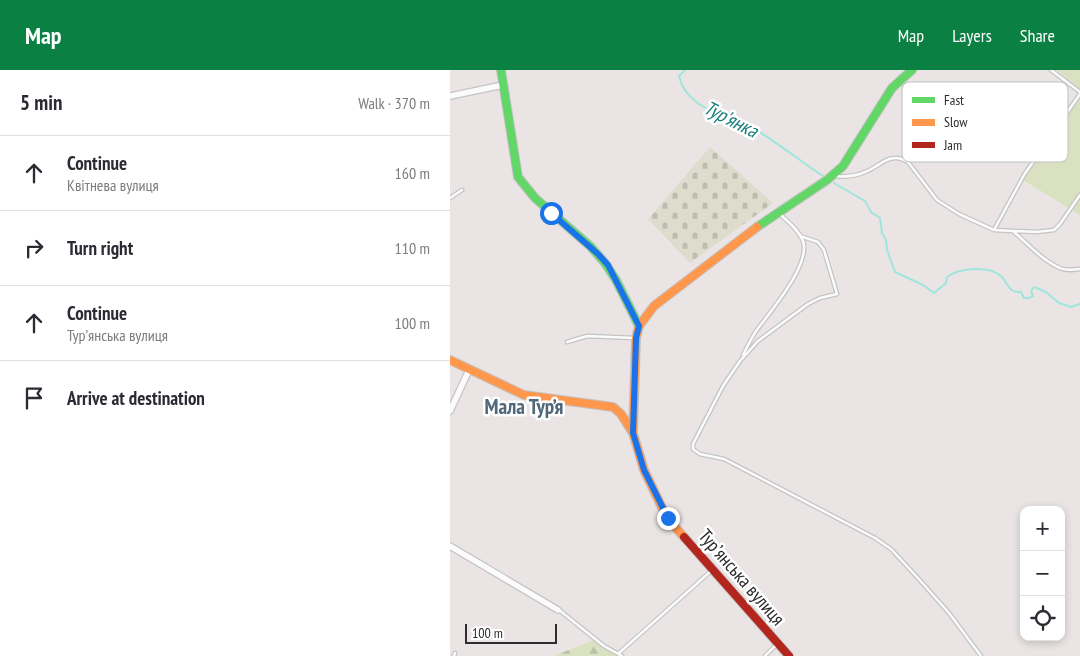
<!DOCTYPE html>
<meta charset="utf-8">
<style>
:root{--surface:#fff;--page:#f2f2f3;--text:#2b2b33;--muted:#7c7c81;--line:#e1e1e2;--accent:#0b8043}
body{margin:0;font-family:"PT Sans Narrow",sans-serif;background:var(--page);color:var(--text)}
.controls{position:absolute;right:15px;bottom:15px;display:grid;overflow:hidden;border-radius:10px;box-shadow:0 2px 8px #0003}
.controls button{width:45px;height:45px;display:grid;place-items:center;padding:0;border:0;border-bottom:1px solid var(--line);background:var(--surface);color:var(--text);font:25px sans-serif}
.scale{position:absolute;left:15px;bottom:12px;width:92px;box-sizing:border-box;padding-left:5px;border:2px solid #2d2d2d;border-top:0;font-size:14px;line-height:18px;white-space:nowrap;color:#2d2d2d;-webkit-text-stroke:4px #fff;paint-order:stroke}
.stop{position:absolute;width:15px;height:15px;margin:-11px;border:4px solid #1a73e8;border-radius:50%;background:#fff}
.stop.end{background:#1a73e8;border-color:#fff;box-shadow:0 1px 5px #0008}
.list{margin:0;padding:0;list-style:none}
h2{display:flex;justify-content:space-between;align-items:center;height:65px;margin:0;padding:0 20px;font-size:21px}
h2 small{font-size:16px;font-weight:400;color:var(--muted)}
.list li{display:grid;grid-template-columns:32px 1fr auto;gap:15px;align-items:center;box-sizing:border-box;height:75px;padding:0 20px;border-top:1px solid var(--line)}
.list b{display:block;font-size:19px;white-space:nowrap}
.list p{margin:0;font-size:16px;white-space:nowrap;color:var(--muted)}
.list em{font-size:16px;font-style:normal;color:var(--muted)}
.icon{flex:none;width:28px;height:28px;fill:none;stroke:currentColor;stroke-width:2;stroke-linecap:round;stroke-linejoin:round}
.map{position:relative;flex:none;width:630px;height:586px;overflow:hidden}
header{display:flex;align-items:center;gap:30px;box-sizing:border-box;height:70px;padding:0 25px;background:var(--accent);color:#fff}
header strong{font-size:24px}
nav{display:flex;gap:28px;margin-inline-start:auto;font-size:18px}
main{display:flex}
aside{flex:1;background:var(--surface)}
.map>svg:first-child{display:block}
.forest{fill:url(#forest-firs)}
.cemetery{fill:url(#cemetery-stones)}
.park{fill:#dae1c0}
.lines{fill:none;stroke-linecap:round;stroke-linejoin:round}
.stream{stroke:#9fe5dd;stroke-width:2}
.lane-casing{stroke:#c5c4c5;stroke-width:5}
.street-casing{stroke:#c5c4c5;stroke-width:8}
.fast-casing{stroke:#c5c4c5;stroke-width:10}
.slow-casing{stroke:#c5c4c5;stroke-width:10}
.jam-casing{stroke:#c5c4c5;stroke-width:10}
.lane{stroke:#fcfbfb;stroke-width:2.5}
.street{stroke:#fcfbfb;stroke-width:5.5}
.fast{stroke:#63d668;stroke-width:8}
.slow{stroke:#ff974d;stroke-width:8}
.jam{stroke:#b3261e;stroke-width:8}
.route{stroke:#1a73e8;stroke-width:6}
.labels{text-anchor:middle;stroke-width:5;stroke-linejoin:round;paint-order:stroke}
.street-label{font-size:19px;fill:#2d2d2d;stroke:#fff}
.water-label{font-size:20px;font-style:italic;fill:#19807e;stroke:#fff}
.quarter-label{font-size:21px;font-weight:bold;fill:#51687a;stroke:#fff}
.key{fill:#fff;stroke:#c0c0c0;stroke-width:1}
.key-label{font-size:14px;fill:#2d2d2d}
</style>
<header>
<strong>Map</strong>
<nav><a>Map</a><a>Layers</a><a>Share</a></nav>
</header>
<main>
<aside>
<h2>5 min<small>Walk · 370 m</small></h2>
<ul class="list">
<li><svg class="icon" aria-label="ahead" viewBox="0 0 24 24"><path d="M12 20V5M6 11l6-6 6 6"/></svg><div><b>Continue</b><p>Квітнева вулиця</p></div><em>160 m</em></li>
<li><svg class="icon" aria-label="right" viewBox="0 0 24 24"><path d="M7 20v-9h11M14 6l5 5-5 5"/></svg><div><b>Turn right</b></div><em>110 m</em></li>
<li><svg class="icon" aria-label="ahead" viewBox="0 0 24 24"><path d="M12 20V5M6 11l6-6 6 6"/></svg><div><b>Continue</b><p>Турʼянська вулиця</p></div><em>100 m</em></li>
<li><svg class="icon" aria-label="arrive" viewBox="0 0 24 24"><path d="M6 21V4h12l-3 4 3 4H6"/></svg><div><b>Arrive at destination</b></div></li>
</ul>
</aside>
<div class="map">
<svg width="630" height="586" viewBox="0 0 630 586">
<defs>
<pattern id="forest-firs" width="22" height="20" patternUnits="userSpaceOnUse" patternTransform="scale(1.25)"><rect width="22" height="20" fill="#dae1c0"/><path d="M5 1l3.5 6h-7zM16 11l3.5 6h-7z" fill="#bbc1a5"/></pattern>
<pattern id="cemetery-stones" width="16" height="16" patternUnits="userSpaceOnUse" patternTransform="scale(1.25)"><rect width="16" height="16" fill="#dddccd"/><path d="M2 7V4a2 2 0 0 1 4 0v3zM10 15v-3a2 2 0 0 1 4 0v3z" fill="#bebdb0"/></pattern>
</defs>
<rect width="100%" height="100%" fill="#eae5e4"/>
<path class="forest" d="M144,570L169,586H106V585Z"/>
<path class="cemetery" d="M260,77L323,133L240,193L198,149Z"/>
<path class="park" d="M607,0H630V19Z
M630,27V145L573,110Z"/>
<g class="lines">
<path class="stream" d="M235,0L229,6C234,29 256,40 277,47C283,49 290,50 295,53C322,68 347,89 373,106
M384,113L415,131L421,142L430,148L432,163L436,170L437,180L445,202L473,215L484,223L496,213L497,207C509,198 539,195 551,206C559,214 558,223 571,222L574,228H579L583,226L581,221L584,217L596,222L609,233L621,237L630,234"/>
<defs>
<path id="lane" d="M601,0L630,22
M383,106C394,107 404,107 415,102C431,96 439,81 458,92L487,130L509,144L544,160L586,162L604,160L610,154L630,125
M0,128L12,120
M544,160L574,105L630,24
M564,162C578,174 593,191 610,198C616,201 623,200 630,199
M350,166L368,172L374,180L387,224L370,228L358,234L308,271L290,291L273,316L243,374V379L250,384L274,389L425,468L441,479L467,507L499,543L531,586
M117,272L137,266L184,268
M293,285C297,277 301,269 306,261C320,242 361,195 353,171C349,160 338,152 330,144
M109,540L154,576L172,586
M169,583L261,501
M4,586L5,583
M315,586L326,575"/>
<path id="street" d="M0,26L53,15
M0,341L19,300
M0,476L108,540"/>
<path id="fast" d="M51,0L68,107L85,128L140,176L155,193L166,210L189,256
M307,157L377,110L393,96L442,18L462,0"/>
<path id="slow" d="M0,290L74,325L163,337L171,344L183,363L194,400L217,448L234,467
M183,363L186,268L189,256L204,236L307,157"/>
<path id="jam" d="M234,467L339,586"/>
</defs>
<use href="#lane" class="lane-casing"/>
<use href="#street" class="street-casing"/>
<use href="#fast" class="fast-casing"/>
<use href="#slow" class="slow-casing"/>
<use href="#jam" class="jam-casing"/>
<use href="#lane" class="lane"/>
<use href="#street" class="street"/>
<use href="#fast" class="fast"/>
<use href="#slow" class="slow"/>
<use href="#jam" class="jam"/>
</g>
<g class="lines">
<path class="route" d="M101,143L148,184L158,195L189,256L186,268L183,363L194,400L218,448"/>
</g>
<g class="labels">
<g class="street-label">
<text transform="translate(292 507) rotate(49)" y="7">Турʼянська вулиця</text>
</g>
<g class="water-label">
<text transform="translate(281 49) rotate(27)" y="7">Тур'янка</text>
</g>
<g class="quarter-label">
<text x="74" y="344">Мала Тур’я</text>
</g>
</g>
<rect x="452" y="12" width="166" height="80" rx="8" class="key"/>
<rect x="462" y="27" width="23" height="6" fill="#63d668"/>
<rect x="462" y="49" width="23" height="7" fill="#ff974d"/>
<rect x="462" y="72" width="23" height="6" fill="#b3261e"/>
<g class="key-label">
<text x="494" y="35">Fast</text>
<text x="494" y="57">Slow</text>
<text x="494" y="80">Jam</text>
</g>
</svg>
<div class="controls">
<button>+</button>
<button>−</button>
<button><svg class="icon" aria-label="locate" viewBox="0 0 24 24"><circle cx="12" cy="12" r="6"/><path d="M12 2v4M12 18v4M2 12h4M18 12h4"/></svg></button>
</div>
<div class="scale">100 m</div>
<div class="stop" style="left:101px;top:143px"></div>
<div class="stop end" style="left:218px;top:448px"></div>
</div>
</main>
